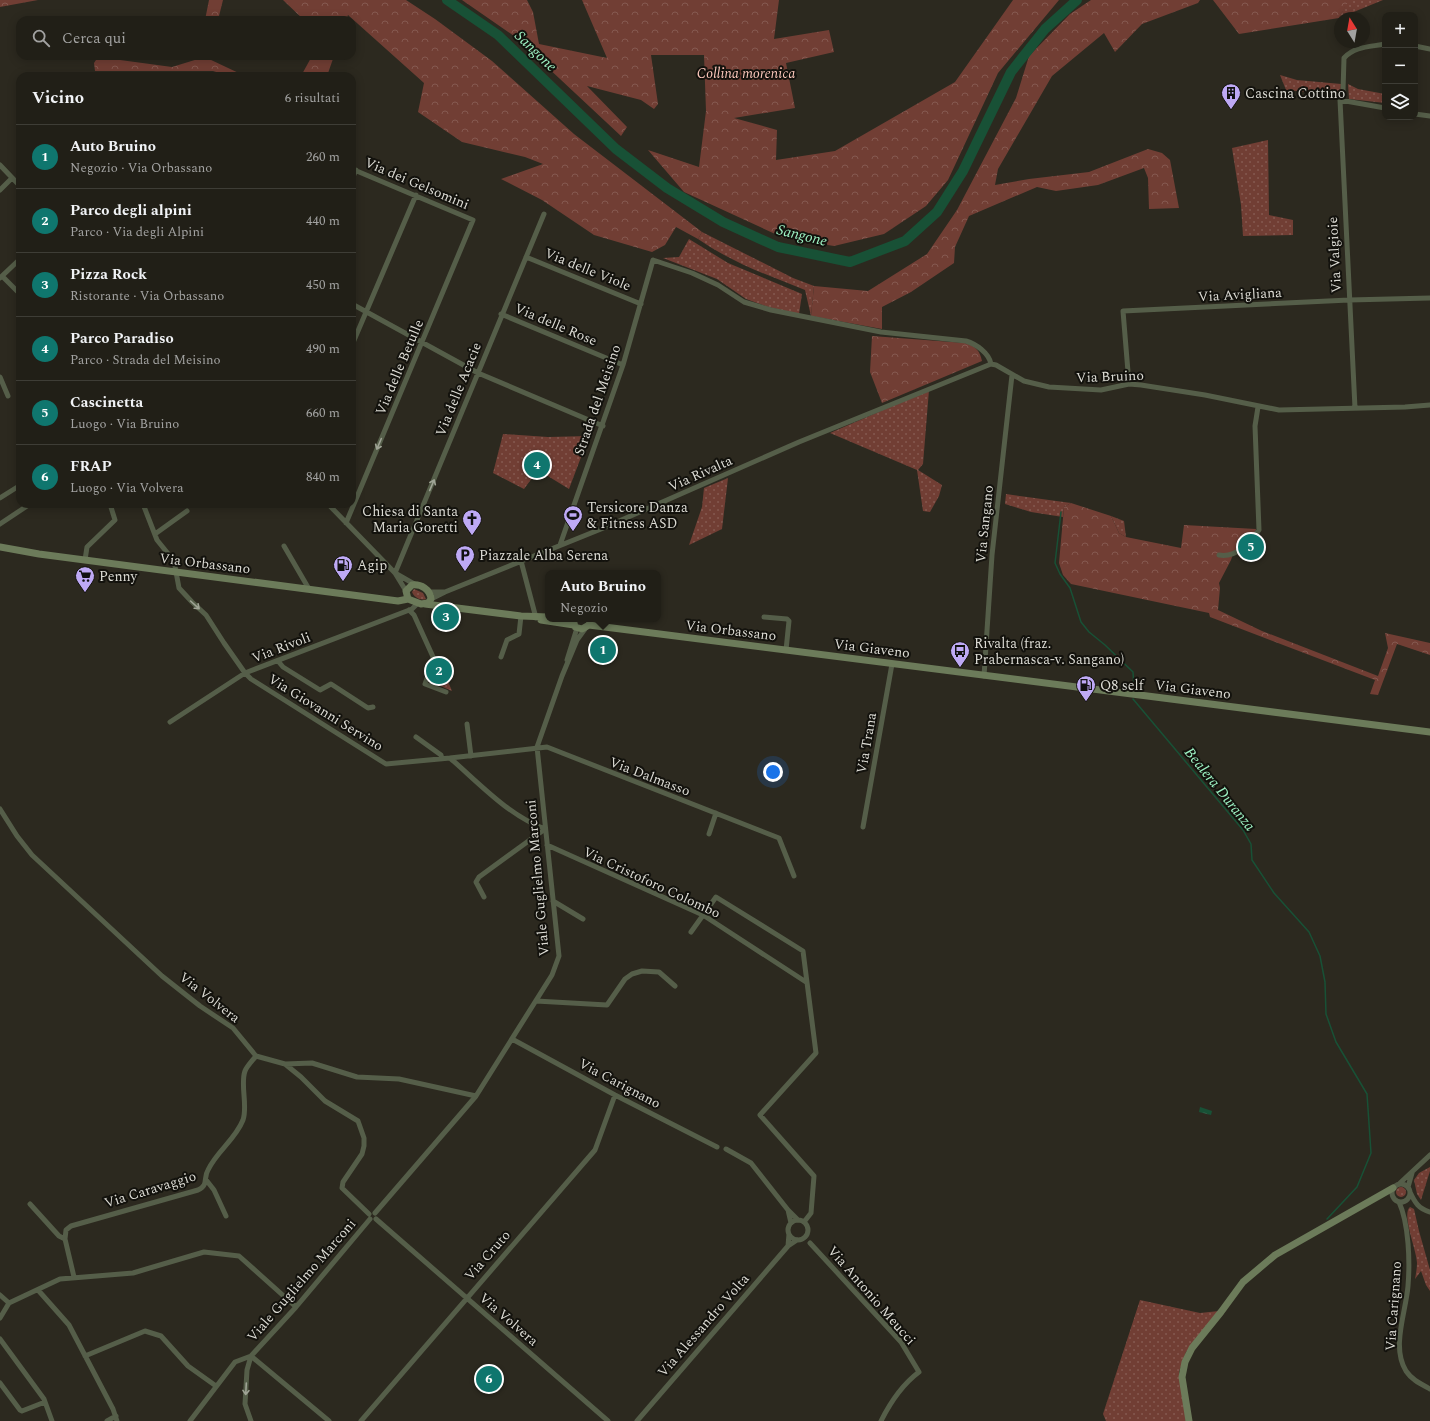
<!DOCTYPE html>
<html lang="it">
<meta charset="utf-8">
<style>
:root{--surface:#211f17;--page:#292720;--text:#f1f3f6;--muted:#a2a2a1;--line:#3e3d36;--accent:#0f766e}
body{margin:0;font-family:Spectral,serif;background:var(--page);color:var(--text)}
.controls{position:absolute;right:12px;top:12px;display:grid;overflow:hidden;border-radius:8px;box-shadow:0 2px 10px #0003}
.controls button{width:36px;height:36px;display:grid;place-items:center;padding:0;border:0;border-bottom:1px solid var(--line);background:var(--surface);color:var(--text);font:20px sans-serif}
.compass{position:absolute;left:1334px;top:12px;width:36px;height:36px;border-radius:50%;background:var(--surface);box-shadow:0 2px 10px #0003;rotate:349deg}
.you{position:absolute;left:773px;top:772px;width:14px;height:14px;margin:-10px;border:3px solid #fff;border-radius:50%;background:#1a73e8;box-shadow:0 0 0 6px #1a73e833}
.badge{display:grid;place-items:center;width:26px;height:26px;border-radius:50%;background:var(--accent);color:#fff;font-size:13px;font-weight:700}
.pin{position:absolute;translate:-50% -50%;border:2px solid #fff;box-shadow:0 1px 4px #0006}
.popup{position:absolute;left:545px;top:570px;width:116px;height:52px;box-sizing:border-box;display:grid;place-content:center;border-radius:8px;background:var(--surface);filter:drop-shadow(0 1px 3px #0005);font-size:13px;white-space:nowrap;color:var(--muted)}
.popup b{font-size:15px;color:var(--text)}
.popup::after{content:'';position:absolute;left:50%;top:100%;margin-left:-8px;border:8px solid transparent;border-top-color:var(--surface)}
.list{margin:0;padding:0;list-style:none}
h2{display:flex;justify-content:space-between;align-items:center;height:52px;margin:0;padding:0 16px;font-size:17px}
h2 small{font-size:13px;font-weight:400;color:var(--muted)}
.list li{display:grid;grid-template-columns:26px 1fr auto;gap:12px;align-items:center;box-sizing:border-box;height:64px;padding:0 16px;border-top:1px solid var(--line)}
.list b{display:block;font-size:15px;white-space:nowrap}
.list p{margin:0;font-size:13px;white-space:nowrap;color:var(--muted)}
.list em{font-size:13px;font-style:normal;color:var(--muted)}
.icon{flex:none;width:22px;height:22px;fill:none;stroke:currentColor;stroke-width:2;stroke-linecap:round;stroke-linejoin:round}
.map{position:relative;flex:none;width:1430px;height:1421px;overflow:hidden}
.search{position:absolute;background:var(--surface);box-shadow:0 2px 10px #0003;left:16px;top:16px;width:340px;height:44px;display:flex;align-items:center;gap:10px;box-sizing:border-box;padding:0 14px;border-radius:12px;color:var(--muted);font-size:15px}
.panel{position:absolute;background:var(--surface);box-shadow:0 2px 10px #0003;left:16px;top:72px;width:340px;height:436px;border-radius:12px}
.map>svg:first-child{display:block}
.grass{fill:url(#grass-dots)}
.forest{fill:url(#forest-crowns)}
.water{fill:url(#water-waves)}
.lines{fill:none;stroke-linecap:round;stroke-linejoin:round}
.stream{stroke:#185136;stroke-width:1.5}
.river{stroke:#185136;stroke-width:10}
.street{stroke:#555e49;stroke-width:5}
.secondary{stroke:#6c7b5a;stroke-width:7}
.oneway{stroke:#9fa395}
.labels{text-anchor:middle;stroke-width:4;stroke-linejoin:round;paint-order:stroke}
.park-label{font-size:14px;font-style:italic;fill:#fdc8bc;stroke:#13120d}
.poi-label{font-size:14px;fill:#dcdbd4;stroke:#13120d;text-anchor:start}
.street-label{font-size:14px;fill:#dcdbd4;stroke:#13120d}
.water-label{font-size:15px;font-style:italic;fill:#9ef3c4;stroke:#13120d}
</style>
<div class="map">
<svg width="1430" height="1421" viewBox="0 0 1430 1421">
<defs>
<pattern id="grass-dots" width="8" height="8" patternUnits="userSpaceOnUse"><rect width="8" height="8" fill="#713e34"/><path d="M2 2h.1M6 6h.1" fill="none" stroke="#855950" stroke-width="1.8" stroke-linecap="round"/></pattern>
<pattern id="forest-crowns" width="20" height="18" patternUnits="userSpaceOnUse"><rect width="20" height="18" fill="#713e34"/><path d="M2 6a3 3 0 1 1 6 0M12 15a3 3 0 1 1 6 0" fill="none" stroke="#855950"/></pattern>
<pattern id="water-waves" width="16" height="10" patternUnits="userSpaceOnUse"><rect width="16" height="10" fill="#185136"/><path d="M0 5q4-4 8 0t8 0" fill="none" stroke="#396952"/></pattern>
</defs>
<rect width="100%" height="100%" fill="#2c291f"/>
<path class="grass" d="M1348,0H1383L1339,18Z
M1280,75L1297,80L1341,84L1340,95L1286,90Z
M1348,84L1358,89L1385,94V103L1349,99Z
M1268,140L1269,215L1293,220V235L1243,236L1241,205L1232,148Z
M702,232L793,278L814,286L811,316L805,290C767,275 731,262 698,239Z
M689,239L728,263L802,294L799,314L768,307L746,299L717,279L663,258L679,257Z
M929,390L923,464L918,470L942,485L939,496L930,512L923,511L917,470L830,433Z
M503,434L548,437L589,436L569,489L538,470L524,489L493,473Z
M728,478L722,529L689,545L702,507L704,488Z
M1006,494L1071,503L1064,507L1063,517L1031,512L1005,504Z
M1111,516L1124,521L1126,537L1119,533Z
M414,589L423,593L426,599C420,601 414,597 412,592Z
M439,660L452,691L431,682Z
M1430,1167V1171L1421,1200L1417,1194L1414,1180L1419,1173Z
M1396 1192a5 5 0 1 1 10 0a5 5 0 1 1-10 0Z
M1410,1207L1414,1209L1419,1231L1430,1270V1291L1426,1285L1421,1271L1415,1279C1416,1274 1417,1268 1417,1263C1417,1251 1401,1214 1410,1207Z
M1140,1300L1200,1313L1219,1311L1186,1352L1179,1372L1186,1421H1106L1103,1414Z"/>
<path class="forest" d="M0,0H38L0,7Z
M209,0H223L218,20H205Z
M283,0H406L435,19L492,61L574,134L702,232L698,239L676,227L665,245L652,252L594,235L542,200L501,179L543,164L525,157L462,142L418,112L424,83L348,15L346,20H304Z
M462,0H527L533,12L539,44L607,58L582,0H779L774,39L829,30L834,52L786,63L795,108L734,118L777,130L776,160L835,151L955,82L1013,0H1059L998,73L948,180L926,206L884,234L834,246L784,238L684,192L648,150L699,167L706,111L704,55H651L658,104L654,109L641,100L587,86L627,127L621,136L514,36Z
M1091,0H1200L1198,3L1142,24L1115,52L1104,33L1052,76L998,169L995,185L1029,179L1089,172L1148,149L1162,153L1170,160L1179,208L1149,209L1148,178L1144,168L1098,185L1056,191L1037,187L969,216L955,247L954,263L911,292L882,307V329L811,316L814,286L868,291L927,254L957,210L1016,98L1029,56L1070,14Z
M1213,0H1349L1339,18L1239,34Z
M199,56H210L209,59L245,76H229L213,71H95L94,63L98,57L172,67L198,59Z
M312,56H334L327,76H301Z
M872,336L965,343C976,346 980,351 982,361L882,403L870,372Z
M1071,503L1111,516L1119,533L1126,537L1181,548L1184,525L1256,529L1255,533L1233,554L1231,560L1219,583L1220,588L1218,610L1262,631L1378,676L1388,648L1385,633L1430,643V655L1397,644L1378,695L1370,694L1375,680L1210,617L1209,613L1071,584L1063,575L1059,563L1064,507Z"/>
<path class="water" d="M1200,1107L1212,1111L1211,1115L1199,1112Z"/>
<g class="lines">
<path class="stream" d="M1061,512L1055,563L1060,574L1070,588L1081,622L1089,632L1105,645L1133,672L1134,687
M1133,699L1243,830L1251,844L1252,860L1274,893L1309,932L1320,956L1325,982L1326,1014L1336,1042L1367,1094L1371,1153L1357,1187L1327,1219"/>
<path class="river" d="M447,0L498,35L616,149L667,188L723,222L778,247L850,262L905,241L937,212L963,171L1011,72L1045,29L1077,0"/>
<path class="street" d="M1415,46L1430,49
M1340,100L1385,108
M1415,114L1430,116
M0,165L20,186
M352,179L356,170
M0,190L12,178
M526,257L641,304
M2,276L20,294
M0,278L20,259
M352,304L478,373L603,426
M501,314L623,365
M352,345L416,195
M0,377L8,396
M1129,384L1123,311L1349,300L1430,298
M1355,408L1340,100L1343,91L1344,58C1355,46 1370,47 1385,44
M0,498L19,486
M143,504L157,540L174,561L179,588L192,602L206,615L224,643L245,673L251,679L386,764L450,758C480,784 508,815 545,829
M328,504L395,573L406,591
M346,523L473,220L352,169
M0,524L30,504
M155,534L187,511
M560,545L623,365L653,260L692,273L718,285L744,302L771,310L881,332L966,341C976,344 989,353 991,364L996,365L1024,381L1049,387L1101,390L1129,384L1141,385L1205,395L1279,410L1405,407L1430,405
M284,546L309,589
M1219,555C1237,558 1249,543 1259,530L1255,426L1258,407
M85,560L87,547L115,520L110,504
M521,561L536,618
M395,573L544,214
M395,573L416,585
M429,592H445L431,599
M445,592L601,529L799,442L991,364
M409,610L414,615L434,659L425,684L446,692
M764,617L787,619L789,621L786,650
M501,657L507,640L519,634L521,616
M567,660L577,628
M278,661L283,667L320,690L331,684L368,708L373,707
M984,676L992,555L1012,375
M170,722L245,673L412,609L417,604
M467,724L471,756
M416,737L441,755L442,759
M450,758L547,747L779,838L794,876
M0,809L17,836L32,855L162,976L200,1006L233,1028L256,1056L285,1064L301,1077L325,1101L358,1121L364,1138V1146L362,1154L343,1182L342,1188L369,1214
M863,827L892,664
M709,834L716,813
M547,845L703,915L806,982
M484,897L476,882L479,877L545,829
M553,901L583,919
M691,932L716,897L803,951L816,1053L760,1115L814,1176L811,1213L804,1222
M536,1001L607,1005L625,979L632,974L642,971L659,972L675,986
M512,1039L615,1095L717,1147
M285,1064L312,1063L357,1077L399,1079L476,1096
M726,1149L751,1163L788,1210
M207,1181L214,1190L226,1216
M1400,1183L1430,1155
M1392 1193a9 9 0 1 1 18 0a9 9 0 1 1-18 0Z
M1408,1187L1412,1173
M1410,1192C1415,1203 1419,1209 1430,1212
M1399,1202C1409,1224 1410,1262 1408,1286C1406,1312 1391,1347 1406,1371C1412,1380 1421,1384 1430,1389
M30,1204L59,1236L65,1239L74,1277
M375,1213L476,1096L552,975L559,956L537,747L562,676L577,640L585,629
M376,1219L608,1421
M788 1230a10 10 0 1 1 20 0a10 10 0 1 1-20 0Z
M791,1223L788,1210L798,1220
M789,1234L788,1246L797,1240
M65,1239L66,1230L71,1226L198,1190C209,1185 203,1178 208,1170C217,1151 235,1140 243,1120C248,1106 240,1084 245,1071C247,1066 253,1060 256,1056
M810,1243L901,1342L919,1372C903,1384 890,1403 881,1421
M38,1290L69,1325L113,1409L117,1421
M0,1295L9,1303
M9,1303L60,1279L133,1273L204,1252L239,1256L296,1307
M0,1318L9,1303
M0,1339L44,1399L52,1421
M85,1356L145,1331L161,1336L188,1366L216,1386
M251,1356L329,1421
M0,1383L20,1410L22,1411L45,1402
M107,1421L116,1416
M190,1421L235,1362L251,1356
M251,1421L245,1404L247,1370L251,1356L296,1307L370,1219
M361,1421L595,1150L615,1095
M637,1421L788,1246"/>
<path class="secondary" d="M0,547L39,554L398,601L408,599
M412,585C421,584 430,589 431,599L428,603L421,604L408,599L406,591Z
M425,604L521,616L548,617
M573,619L575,627L582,629L589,625L591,619
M541,620L574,625
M589,625L1430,732
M1189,1421L1182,1377L1185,1362L1192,1348L1221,1312L1243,1282L1275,1255L1393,1188"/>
</g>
<defs><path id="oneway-shaft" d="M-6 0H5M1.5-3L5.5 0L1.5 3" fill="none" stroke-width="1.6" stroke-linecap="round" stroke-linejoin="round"/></defs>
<g class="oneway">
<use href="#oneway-shaft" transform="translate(379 444) rotate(113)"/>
<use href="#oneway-shaft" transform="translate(432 485) rotate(-67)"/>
<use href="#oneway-shaft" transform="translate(195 605) rotate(42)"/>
<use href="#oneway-shaft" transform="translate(246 1389) rotate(93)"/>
</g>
<defs>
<symbol id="building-pin" viewBox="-11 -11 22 30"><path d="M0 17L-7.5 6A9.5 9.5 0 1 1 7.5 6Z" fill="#bea9f5" stroke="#13120d"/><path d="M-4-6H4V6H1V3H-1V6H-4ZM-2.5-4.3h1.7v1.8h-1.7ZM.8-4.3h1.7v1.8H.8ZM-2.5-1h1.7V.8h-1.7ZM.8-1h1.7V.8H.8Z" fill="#111"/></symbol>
<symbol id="stadium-pin" viewBox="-11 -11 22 30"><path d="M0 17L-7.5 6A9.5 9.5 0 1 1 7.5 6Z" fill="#bea9f5" stroke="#13120d"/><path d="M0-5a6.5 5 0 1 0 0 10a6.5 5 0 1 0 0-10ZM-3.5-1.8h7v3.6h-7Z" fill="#111"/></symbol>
<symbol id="church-pin" viewBox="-11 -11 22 30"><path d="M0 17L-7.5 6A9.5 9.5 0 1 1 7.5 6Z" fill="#bea9f5" stroke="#13120d"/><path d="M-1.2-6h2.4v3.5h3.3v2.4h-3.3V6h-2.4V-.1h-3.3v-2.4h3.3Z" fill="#111"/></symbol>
<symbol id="parking-pin" viewBox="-11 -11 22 30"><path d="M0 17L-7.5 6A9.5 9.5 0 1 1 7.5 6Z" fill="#bea9f5" stroke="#13120d"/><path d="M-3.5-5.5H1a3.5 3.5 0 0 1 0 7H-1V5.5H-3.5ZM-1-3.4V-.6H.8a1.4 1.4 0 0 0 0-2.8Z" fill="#111"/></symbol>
<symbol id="fuel-pin" viewBox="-11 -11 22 30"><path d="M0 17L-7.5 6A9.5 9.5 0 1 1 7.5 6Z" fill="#bea9f5" stroke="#13120d"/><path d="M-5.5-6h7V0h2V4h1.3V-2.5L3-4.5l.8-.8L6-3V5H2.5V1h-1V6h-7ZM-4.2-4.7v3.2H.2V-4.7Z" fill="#111"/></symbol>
<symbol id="supermarket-pin" viewBox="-11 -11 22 30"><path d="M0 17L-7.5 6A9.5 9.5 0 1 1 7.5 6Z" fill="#bea9f5" stroke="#13120d"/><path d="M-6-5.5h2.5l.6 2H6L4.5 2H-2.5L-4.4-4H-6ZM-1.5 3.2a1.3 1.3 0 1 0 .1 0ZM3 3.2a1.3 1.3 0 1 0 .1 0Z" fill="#111"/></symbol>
<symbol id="bus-pin" viewBox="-11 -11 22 30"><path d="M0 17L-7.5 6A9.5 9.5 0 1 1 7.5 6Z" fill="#bea9f5" stroke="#13120d"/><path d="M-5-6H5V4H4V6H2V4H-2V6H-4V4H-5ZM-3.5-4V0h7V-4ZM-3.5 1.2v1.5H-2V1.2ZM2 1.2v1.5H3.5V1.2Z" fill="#111"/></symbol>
</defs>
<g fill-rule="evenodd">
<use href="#building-pin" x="1220" y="82" width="22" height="30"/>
<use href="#stadium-pin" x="562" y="504" width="22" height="30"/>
<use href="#church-pin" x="461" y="508" width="22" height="30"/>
<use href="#parking-pin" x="454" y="544" width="22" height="30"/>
<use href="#fuel-pin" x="332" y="554" width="22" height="30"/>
<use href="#supermarket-pin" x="74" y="565" width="22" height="30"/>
<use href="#bus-pin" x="949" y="640" width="22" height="30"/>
<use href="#fuel-pin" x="1075" y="674" width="22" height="30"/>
</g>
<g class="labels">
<g class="park-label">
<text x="746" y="78">Collina morenica</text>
</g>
<g class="poi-label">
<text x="1245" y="98">Cascina Cottino</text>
<text x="587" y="512">Tersicore Danza<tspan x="587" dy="16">&amp; Fitness ASD</tspan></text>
<text x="458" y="516" text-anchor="end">Chiesa di Santa<tspan x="458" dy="16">Maria Goretti</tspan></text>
<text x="479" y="560">Piazzale Alba Serena</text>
<text x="357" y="570">Agip</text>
<text x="99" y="581">Penny</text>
<text x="974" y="648">Rivalta (fraz.<tspan x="974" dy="16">Prabernasca-v. Sangano)</tspan></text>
<text x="1100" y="690">Q8 self</text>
</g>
<g class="street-label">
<text transform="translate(417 183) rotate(23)" y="5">Via dei Gelsomini</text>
<text transform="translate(1334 255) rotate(-93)" y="5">Via Valgioie</text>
<text transform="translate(588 269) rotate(22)" y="5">Via delle Viole</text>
<text transform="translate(1240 294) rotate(-3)" y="5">Via Avigliana</text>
<text transform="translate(556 324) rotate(23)" y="5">Via delle Rose</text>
<text transform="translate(399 367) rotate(-67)" y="5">Via delle Betulle</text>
<text transform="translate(1110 376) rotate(-2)" y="5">Via Bruino</text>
<text transform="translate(458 389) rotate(-68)" y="5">Via delle Acacie</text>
<text transform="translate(597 400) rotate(-71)" y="5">Strada del Meisino</text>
<text transform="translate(700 473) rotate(-24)" y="5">Via Rivalta</text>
<text transform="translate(984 524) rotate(-84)" y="5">Via Sangano</text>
<text transform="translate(205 563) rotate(7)" y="5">Via Orbassano</text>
<text transform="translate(731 630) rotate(7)" y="5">Via Orbassano</text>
<text transform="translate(281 647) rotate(-21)" y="5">Via Rivoli</text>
<text transform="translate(872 648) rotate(7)" y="5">Via Giaveno</text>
<text transform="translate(1193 689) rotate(7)" y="5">Via Giaveno</text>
<text transform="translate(326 712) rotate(32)" y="5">Via Giovanni Servino</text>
<text transform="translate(866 743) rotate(-80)" y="5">Via Trana</text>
<text transform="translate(650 776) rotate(21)" y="5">Via Dalmasso</text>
<text transform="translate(537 878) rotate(-95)" y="5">Viale Guglielmo Marconi</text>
<text transform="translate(652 882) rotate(25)" y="5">Via Cristoforo Colombo</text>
<text transform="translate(210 997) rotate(38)" y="5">Via Volvera</text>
<text transform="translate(620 1083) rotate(28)" y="5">Via Carignano</text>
<text transform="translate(150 1189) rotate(-17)" y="5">Via Caravaggio</text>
<text transform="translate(487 1255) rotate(-49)" y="5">Via Cruto</text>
<text transform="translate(301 1280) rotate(-49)" y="5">Viale Guglielmo Marconi</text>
<text transform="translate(872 1295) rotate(49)" y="5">Via Antonio Meucci</text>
<text transform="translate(1393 1306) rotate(-86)" y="5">Via Carignano</text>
<text transform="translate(509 1319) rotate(41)" y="5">Via Volvera</text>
<text transform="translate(703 1325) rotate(-49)" y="5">Via Alessandro Volta</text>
</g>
<g class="water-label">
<text transform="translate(536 51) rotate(44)" y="5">Sangone</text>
<text transform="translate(802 235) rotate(14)" y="5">Sangone</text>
<text transform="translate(1220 789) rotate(51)" y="5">Bealera Duranza</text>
</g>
</g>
</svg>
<div class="controls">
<button>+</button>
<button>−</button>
<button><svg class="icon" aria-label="layers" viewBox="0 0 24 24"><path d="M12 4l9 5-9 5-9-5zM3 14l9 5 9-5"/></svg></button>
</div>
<svg class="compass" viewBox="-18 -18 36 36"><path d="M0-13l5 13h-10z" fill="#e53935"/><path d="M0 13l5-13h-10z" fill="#a2a2a1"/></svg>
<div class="you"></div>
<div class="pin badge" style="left:603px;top:650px">1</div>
<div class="popup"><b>Auto Bruino</b>Negozio</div>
<div class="pin badge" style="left:439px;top:671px">2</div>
<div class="pin badge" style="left:446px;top:617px">3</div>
<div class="pin badge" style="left:537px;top:465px">4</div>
<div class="pin badge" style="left:1251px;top:547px">5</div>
<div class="pin badge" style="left:489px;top:1379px">6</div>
<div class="search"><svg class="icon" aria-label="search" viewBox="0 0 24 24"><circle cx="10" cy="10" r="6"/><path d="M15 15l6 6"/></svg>Cerca qui</div>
<section class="panel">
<h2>Vicino<small>6 risultati</small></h2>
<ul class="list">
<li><span class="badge">1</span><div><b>Auto Bruino</b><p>Negozio · Via Orbassano</p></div><em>260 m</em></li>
<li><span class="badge">2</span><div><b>Parco degli alpini</b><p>Parco · Via degli Alpini</p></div><em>440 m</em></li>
<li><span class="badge">3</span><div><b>Pizza Rock</b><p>Ristorante · Via Orbassano</p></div><em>450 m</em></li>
<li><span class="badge">4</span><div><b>Parco Paradiso</b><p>Parco · Strada del Meisino</p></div><em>490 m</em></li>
<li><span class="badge">5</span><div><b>Cascinetta</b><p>Luogo · Via Bruino</p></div><em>660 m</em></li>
<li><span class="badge">6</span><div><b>FRAP</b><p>Luogo · Via Volvera</p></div><em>840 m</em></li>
</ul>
</section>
</div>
